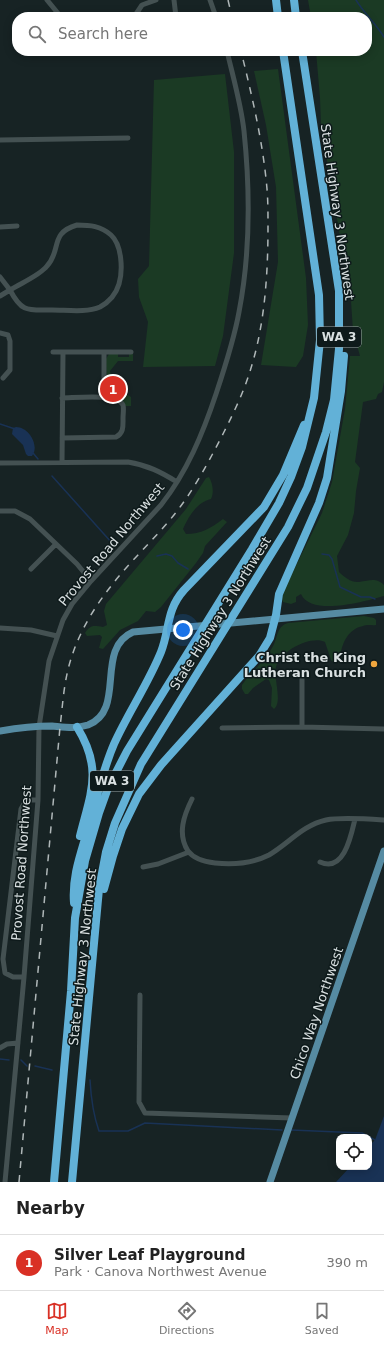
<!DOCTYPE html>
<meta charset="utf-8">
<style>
:root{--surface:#fff;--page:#f6f6f6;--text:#222;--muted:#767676;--line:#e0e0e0;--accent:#d93025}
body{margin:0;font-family:"DejaVu Sans",sans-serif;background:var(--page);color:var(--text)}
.controls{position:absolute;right:12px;bottom:12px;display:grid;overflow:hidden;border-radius:8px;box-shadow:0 2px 10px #0003}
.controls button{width:36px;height:36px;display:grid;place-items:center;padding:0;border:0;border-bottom:1px solid var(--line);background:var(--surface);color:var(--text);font:20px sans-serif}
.you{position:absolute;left:183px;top:630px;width:14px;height:14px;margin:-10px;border:3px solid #fff;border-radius:50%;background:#1a73e8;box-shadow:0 0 0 6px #1a73e833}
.badge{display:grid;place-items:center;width:26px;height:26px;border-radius:50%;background:var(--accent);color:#fff;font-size:13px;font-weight:700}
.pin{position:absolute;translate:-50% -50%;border:2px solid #fff;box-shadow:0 1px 4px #0006}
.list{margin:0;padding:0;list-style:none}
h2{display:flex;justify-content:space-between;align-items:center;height:52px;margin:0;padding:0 16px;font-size:17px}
h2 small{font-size:13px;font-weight:400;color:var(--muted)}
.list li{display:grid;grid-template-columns:26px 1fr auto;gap:12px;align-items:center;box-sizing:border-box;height:56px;padding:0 16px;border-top:1px solid var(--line)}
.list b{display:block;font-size:15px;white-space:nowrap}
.list p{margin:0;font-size:13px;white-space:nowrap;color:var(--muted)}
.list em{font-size:13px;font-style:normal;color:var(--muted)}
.icon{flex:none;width:22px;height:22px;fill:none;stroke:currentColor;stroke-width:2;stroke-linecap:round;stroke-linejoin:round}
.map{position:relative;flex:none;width:384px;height:1182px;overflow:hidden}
.search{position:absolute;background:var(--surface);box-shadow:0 2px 10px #0003;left:12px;right:12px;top:12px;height:44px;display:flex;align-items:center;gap:10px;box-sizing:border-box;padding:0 14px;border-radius:16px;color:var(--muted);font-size:15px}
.sheet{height:108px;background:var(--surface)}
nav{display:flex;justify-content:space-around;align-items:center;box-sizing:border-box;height:56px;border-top:1px solid var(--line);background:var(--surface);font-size:11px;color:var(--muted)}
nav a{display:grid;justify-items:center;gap:2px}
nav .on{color:var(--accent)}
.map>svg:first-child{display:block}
.green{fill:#1b3a24}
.water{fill:#193255}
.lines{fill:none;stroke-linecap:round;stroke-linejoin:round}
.stream{stroke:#193255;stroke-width:1.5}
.minor{stroke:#445152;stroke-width:5}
.major{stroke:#568ba2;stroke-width:7}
.highway{stroke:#62b1d7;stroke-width:8}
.rail{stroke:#b0b8b9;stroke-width:1.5;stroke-dasharray:7 7;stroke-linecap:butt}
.poi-dot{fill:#f0a63e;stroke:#0e1a1b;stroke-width:1.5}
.labels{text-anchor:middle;stroke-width:3;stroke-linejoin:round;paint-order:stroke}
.shield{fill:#0e1a1b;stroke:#9ca5a6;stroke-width:1}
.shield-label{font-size:12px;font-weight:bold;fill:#d9e0e1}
.street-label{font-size:13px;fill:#d9e0e1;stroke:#0e1a1b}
.poi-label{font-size:13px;font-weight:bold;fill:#d9e0e1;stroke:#0e1a1b;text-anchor:end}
</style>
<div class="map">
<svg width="384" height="1182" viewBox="0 0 384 1182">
<rect width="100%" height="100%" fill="#172324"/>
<path class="green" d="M308,0H384V382L382,392L378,394L376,399L363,402L355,462L360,468L356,491L354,513L348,535L337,556L339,572C344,577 352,583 359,582C370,581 375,577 384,585V596C366,601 311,617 301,594L296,597V602L291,604L283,602L282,599L283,592L322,513L332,482L345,409L350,356H360L353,331L351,301L321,125L320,98L316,51H367V17H311Z
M278,69L306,278L308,325L303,356L296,367L261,365L278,262L276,187L266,125L254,71Z
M225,74L234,152V253L223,336L215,366L143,367L148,322L139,297L138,279L149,266L154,80Z
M109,354H118V357H129V354H133V361H118L110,371L112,379L124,389L126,394L131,397V406H125L119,399L107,394L106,359Z
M209,477C213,484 214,493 211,499C196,503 189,516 183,529L186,534C201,534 211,528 223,519L227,522L205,546L203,553L196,563L161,607L155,612L146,611L138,621L120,630L103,649L99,648L102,637L100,635L87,636L85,633C91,624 94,626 103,627L107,625L104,611L106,604L186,509L206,478Z
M364,616L374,618L376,620V625C372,626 368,624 363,626C348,629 342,643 340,657L338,660L333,662L331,660L325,642C311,635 280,651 276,667C273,677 283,702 274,709L271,706L272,688L269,680L266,679L253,688L248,694H245L242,689V685C251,672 264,662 272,648C278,639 276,626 288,623Z"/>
<path class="water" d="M16,427C29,427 40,446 32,456H28L26,454L23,445L12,434L13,428Z
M384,1116V1182H336L350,1167H369V1146L375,1140Z"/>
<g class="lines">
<path class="stream" d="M356,0C364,13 376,24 384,37
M0,424L15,429
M33,453L38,459
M52,476L112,543
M322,554L329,555L332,559L340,587L361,597H370L375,599
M157,556L166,554L172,556L178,563L188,569
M0,1059L9,1060
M21,1060L27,1066
M35,1066L52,1070
M90,1080C91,1099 93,1114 99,1131H128L145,1123L282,1130
M291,1130L362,1133L375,1140"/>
<path class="minor" d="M47,0L61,17
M174,0L176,17
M210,0L216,17
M134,17L142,5L156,0
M0,140L128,138
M77,225C90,225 101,226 111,235C122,245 123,270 119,284C116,294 109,302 100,307C86,313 67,310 52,310C28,310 22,313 10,290C21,283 39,276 47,266C62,250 49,233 77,225Z
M0,227L17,226
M0,277L10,290L0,296
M0,333L8,335L10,341V370L3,378
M53,352H131
M104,352V398
M62,438L116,437C124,433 123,426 123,418C123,414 124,409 123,405C117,393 75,398 62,398
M0,463L128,462C147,465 161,472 177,482
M62,463L63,352
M0,511H15L30,519L77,564L91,581
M31,569L56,544
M0,628L31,630L57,636
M302,727V677
M222,728L302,727L384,729
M192,799C184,815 177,834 188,851C194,859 206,862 215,863C234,865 251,864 269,855C288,844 303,825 326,820C340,817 369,819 384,820
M320,862C344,873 351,836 355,819
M143,867L158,864L189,852
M24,977H13L5,973L3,959L21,809L25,802L31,800H38
M140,995L139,1102L145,1113L292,1118
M0,1048L7,1044L18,1043
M5,1182L24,977L38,800L39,727L49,661L63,620L72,604L91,581L161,505C187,472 203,433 216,394C225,367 234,340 239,312C250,255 250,189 244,131C241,104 233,77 227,51"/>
<path class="major" d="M0,731C17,728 34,726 52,726C64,727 76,729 88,725C127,710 94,649 133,632L384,609
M270,1182L384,851"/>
<path class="highway" d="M276,0L278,17
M294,0L296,17
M77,727C103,769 91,792 80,836
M104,889L113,856L122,829L139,794L161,765L259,656L270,638L276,615L279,594L319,503L327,478L341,391L344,356
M74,903C72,877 80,856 87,832C95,803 102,772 114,744C128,713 148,684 161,652C170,629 166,610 184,590L264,507L283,475L304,425
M54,1182L71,991L75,918L85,861L99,813L108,788L127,751L252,549L279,503L291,477L302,447L314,398L320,340L319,295L283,51
M72,1182L99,889L106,852L115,823L141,764L288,527L307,488L326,432L334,400L339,349V291L302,51"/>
<path class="rail" d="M228,0L232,17
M19,1182L60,727C62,711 63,695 66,679C72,646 88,616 108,590C131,559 161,534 183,503C198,482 210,459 222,436C233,414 244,392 251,368C265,323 268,273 268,226C268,213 268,201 267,189C263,142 252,96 241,51"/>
</g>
<circle class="poi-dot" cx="374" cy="664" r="4"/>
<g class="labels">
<g class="shield">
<rect x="317" y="327" width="44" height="20" rx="3"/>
<rect x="90" y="771" width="44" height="20" rx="3"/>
</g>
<g class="shield-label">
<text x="339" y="341">WA 3</text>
<text x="112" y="785">WA 3</text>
</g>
<g class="street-label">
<text transform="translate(338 212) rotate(82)" y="5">State Highway 3 Northwest</text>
<text transform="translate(111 544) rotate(-50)" y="5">Provost Road Northwest</text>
<text transform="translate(220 613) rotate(-58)" y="5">State Highway 3 Northwest</text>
<text transform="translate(21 863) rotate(-86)" y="5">Provost Road Northwest</text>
<text transform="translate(82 957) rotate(-84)" y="5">State Highway 3 Northwest</text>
<text transform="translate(316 1013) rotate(-71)" y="5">Chico Way Northwest</text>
</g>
<g class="poi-label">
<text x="366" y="662">Christ the King<tspan x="366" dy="15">Lutheran Church</tspan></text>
</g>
</g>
</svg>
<div class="controls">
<button><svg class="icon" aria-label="locate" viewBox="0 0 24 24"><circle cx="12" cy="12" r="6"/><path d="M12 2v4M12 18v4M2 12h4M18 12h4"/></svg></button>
</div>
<div class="you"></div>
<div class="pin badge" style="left:113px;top:389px">1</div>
<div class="search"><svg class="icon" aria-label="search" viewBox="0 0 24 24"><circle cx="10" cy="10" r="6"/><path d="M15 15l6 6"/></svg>Search here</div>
</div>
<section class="sheet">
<h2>Nearby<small></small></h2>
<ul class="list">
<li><span class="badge">1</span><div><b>Silver Leaf Playground</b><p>Park · Canova Northwest Avenue</p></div><em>390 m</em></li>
</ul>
</section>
<nav>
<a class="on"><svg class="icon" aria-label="map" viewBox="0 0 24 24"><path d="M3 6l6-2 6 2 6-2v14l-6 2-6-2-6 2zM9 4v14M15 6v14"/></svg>Map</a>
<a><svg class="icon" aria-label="directions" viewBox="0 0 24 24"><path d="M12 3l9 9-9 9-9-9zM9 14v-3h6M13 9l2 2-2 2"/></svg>Directions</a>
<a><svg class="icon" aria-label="saved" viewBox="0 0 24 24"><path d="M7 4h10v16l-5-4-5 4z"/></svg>Saved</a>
</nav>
